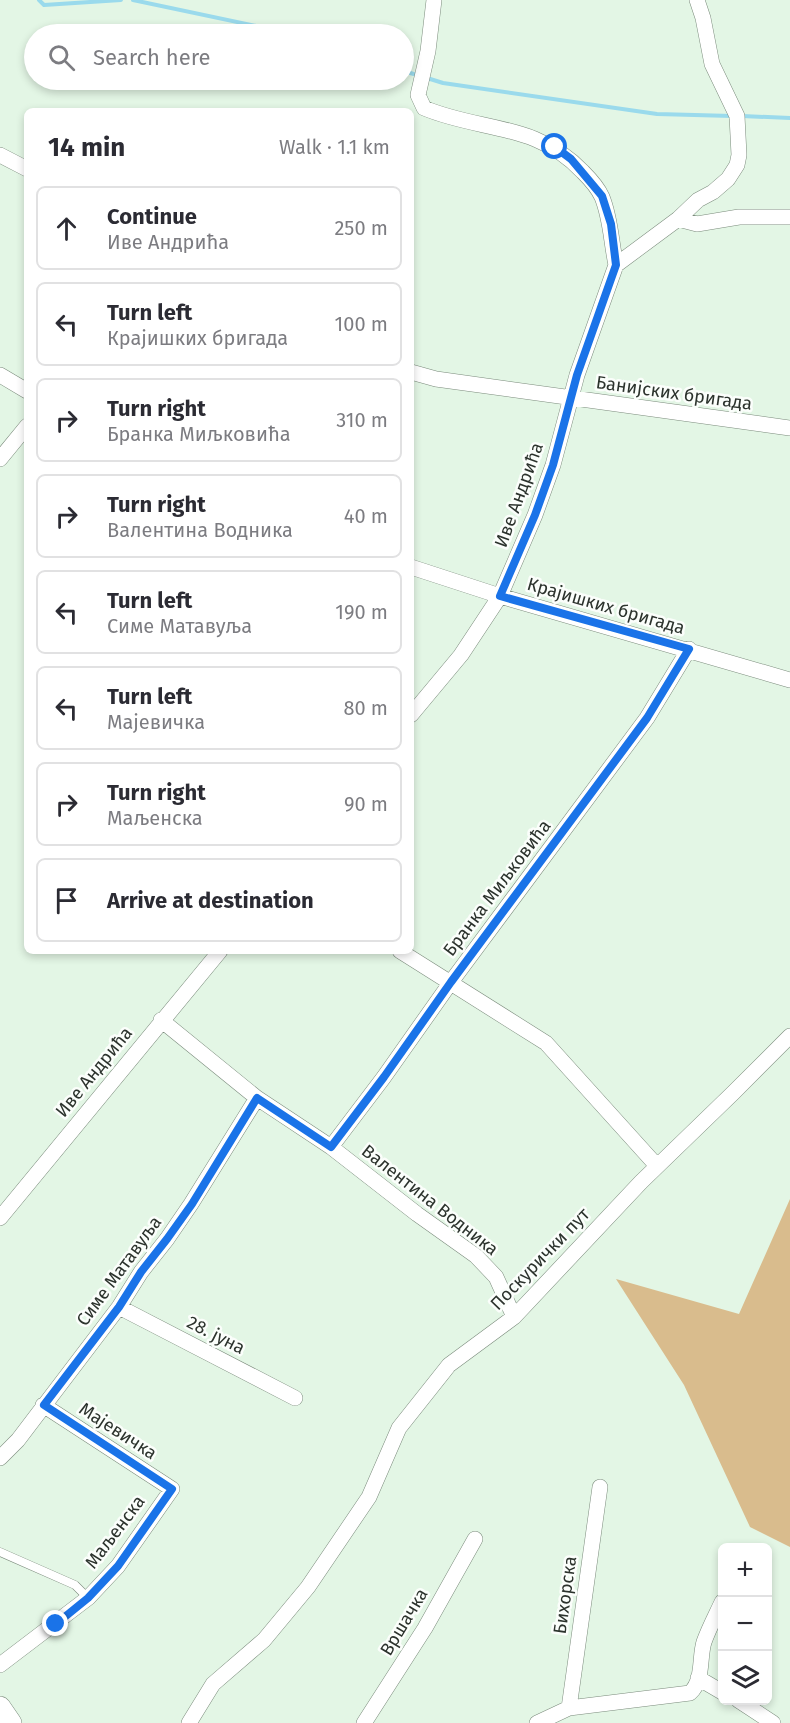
<!DOCTYPE html>
<meta charset="utf-8">
<style>
:root{--surface:#fff;--page:#f2f2f3;--text:#2b2b33;--muted:#7c7c81;--line:#e1e1e2}
body{margin:0;font-family:"Fira Sans",sans-serif;background:var(--page);color:var(--text)}
.controls{position:absolute;right:18px;bottom:18px;display:grid;overflow:hidden;border-radius:9px;box-shadow:0 3px 9px #0003}
.controls button{width:54px;height:54px;display:grid;place-items:center;padding:0;border:0;border-bottom:2px solid var(--line);background:var(--surface);color:var(--text);font:30px sans-serif}
.stop{position:absolute;width:18px;height:18px;margin:-14px;border:4px solid #1a73e8;border-radius:50%;background:#fff}
.stop.end{background:#1a73e8;border-color:#fff;box-shadow:0 2px 6px #0008}
.list{margin:0;padding:0;list-style:none}
h2{display:flex;justify-content:space-between;align-items:center;height:78px;margin:0;padding:0 24px;font-size:26px}
h2 small{font-size:20px;font-weight:400;color:var(--muted)}
.list li{display:grid;grid-template-columns:39px 1fr auto;gap:18px;align-items:center;box-sizing:border-box;height:84px;margin:0 12px 12px;padding:0 12px;border:2px solid var(--line);border-radius:9px}
.list b{display:block;font-size:22px;white-space:nowrap}
.list p{margin:0;font-size:20px;white-space:nowrap;color:var(--muted)}
.list em{font-size:20px;font-style:normal;color:var(--muted)}
.icon{flex:none;width:33px;height:33px;fill:none;stroke:currentColor;stroke-width:2;stroke-linecap:round;stroke-linejoin:round}
.map{position:relative;flex:none;width:790px;height:1723px;overflow:hidden}
.search{position:absolute;background:var(--surface);box-shadow:0 3px 9px #0003;left:24px;top:24px;width:390px;height:66px;display:flex;align-items:center;gap:15px;box-sizing:border-box;padding:0 21px;border-radius:33px;color:var(--muted);font-size:22px}
.panel{position:absolute;background:var(--surface);box-shadow:0 3px 9px #0003;left:24px;top:108px;width:390px;height:846px;border-radius:9px}
.map>svg:first-child{display:block}
.forest{fill:#d9bc8d}
.lines{fill:none;stroke-linecap:round;stroke-linejoin:round}
.stream{stroke:#9adaec;stroke-width:4}
.lane-casing{stroke:#7b8b7c;stroke-width:9}
.street-casing{stroke:#7b8b7c;stroke-width:16}
.secondary-casing{stroke:#7b8b7c;stroke-width:22}
.lane{stroke:#fff;stroke-width:8}
.street{stroke:#fff;stroke-width:15}
.secondary{stroke:#fff;stroke-width:21}
.route{stroke:#1a73e8;stroke-width:8}
.labels{text-anchor:middle;stroke-width:5;stroke-linejoin:round;paint-order:stroke}
.street-label{font-size:18px;fill:#2c332d;stroke:#fbfefb}
</style>
<div class="map">
<svg width="790" height="1723" viewBox="0 0 790 1723">
<rect width="100%" height="100%" fill="#e3f6e5"/>
<path class="forest" d="M790,1199V1547L750,1527L684,1385L616,1279L739,1314Z"/>
<g class="lines">
<path class="stream" d="M39,0L44,5L121,0
M133,0L261,27L285,34
M404,71L420,76
M427,78L443,83L657,114L732,116
M742,116L790,118"/>
<defs>
<path id="lane" d="M0,1552L75,1585L88,1598"/>
<path id="street" d="M434,0L428,51L418,95L424,108C481,132 536,122 583,172C590,179 598,188 602,197C611,219 611,242 616,265
M0,155L27,169
M678,219L697,224L739,217H790
M411,372L436,379L790,428
M0,375L27,391
M0,459L27,426
M411,567L500,596L790,680
M411,715L461,655L500,596L535,515L553,465L577,375L616,265L678,219L698,200L713,192L728,179L737,165L739,155L737,116L712,64L703,18L697,0
M400,951L546,1043L657,1166
M161,1020L257,1098L331,1147L417,1214L476,1256L496,1277L514,1317
M331,1147L384,1077L451,982L647,718L689,649
M0,1218L220,951
M119,1307L295,1398
M0,1458L18,1440L119,1307L141,1272L167,1239L191,1204L257,1098
M0,1665L88,1598L118,1566L172,1489L43,1405
M698,1678L722,1692
M738,1700L773,1723
M569,1708L600,1487
M189,1723L213,1684L264,1640L308,1587L369,1497L399,1428L449,1365L514,1317L641,1182L733,1093L790,1036
M364,1723L425,1628L475,1539
M537,1723L569,1708L690,1693C704,1680 699,1658 704,1642C709,1628 716,1615 722,1602"/>
<path id="secondary" d="M0,1707L11,1723"/>
</defs>
<use href="#lane" class="lane-casing"/>
<use href="#street" class="street-casing"/>
<use href="#secondary" class="secondary-casing"/>
<use href="#lane" class="lane"/>
<use href="#street" class="street"/>
<use href="#secondary" class="secondary"/>
</g>
<g class="lines">
<path class="route" d="M56,1624L88,1598L118,1566L172,1489L44,1405L119,1307L141,1272L167,1239L192,1204L257,1098L331,1147L384,1077L451,982L647,718L689,649L500,596L535,515L553,465L577,375L616,265L611,224L602,196L571,159L555,147"/>
</g>
<g class="labels">
<g class="street-label">
<text transform="translate(674 393) rotate(8)" y="6">Банијских бригада</text>
<text transform="translate(519 495) rotate(-70)" y="6">Иве Андрића</text>
<text transform="translate(606 606) rotate(16)" y="6">Крајишких бригада</text>
<text transform="translate(497 888) rotate(-53)" y="6">Бранка Миљковића</text>
<text transform="translate(94 1072) rotate(-51)" y="6">Иве Андрића</text>
<text transform="translate(430 1200) rotate(38)" y="6">Валентина Водника</text>
<text transform="translate(540 1259) rotate(-46)" y="6">Поскурички пут</text>
<text transform="translate(119 1271) rotate(-54)" y="6">Симе Матавуља</text>
<text transform="translate(216 1335) rotate(27)" y="6">28. јуна</text>
<text transform="translate(118 1431) rotate(33)" y="6">Мајевичка</text>
<text transform="translate(115 1532) rotate(-53)" y="6">Маљенска</text>
<text transform="translate(565 1595) rotate(-82)" y="6">Бихорска</text>
<text transform="translate(404 1622) rotate(-59)" y="6">Вршачка</text>
</g>
</g>
</svg>
<div class="controls">
<button>+</button>
<button>−</button>
<button><svg class="icon" aria-label="layers" viewBox="0 0 24 24"><path d="M12 4l9 5-9 5-9-5zM3 14l9 5 9-5"/></svg></button>
</div>
<div class="stop" style="left:555px;top:147px"></div>
<div class="stop end" style="left:56px;top:1624px"></div>
<div class="search"><svg class="icon" aria-label="search" viewBox="0 0 24 24"><circle cx="10" cy="10" r="6"/><path d="M15 15l6 6"/></svg>Search here</div>
<section class="panel">
<h2>14 min<small>Walk · 1.1 km</small></h2>
<ul class="list">
<li><svg class="icon" aria-label="ahead" viewBox="0 0 24 24"><path d="M12 20V5M6 11l6-6 6 6"/></svg><div><b>Continue</b><p>Иве Андрића</p></div><em>250 m</em></li>
<li><svg class="icon" aria-label="left" viewBox="0 0 24 24"><path d="M17 20v-9H6M10 6l-5 5 5 5"/></svg><div><b>Turn left</b><p>Крајишких бригада</p></div><em>100 m</em></li>
<li><svg class="icon" aria-label="right" viewBox="0 0 24 24"><path d="M7 20v-9h11M14 6l5 5-5 5"/></svg><div><b>Turn right</b><p>Бранка Миљковића</p></div><em>310 m</em></li>
<li><svg class="icon" aria-label="right" viewBox="0 0 24 24"><path d="M7 20v-9h11M14 6l5 5-5 5"/></svg><div><b>Turn right</b><p>Валентина Водника</p></div><em>40 m</em></li>
<li><svg class="icon" aria-label="left" viewBox="0 0 24 24"><path d="M17 20v-9H6M10 6l-5 5 5 5"/></svg><div><b>Turn left</b><p>Симе Матавуља</p></div><em>190 m</em></li>
<li><svg class="icon" aria-label="left" viewBox="0 0 24 24"><path d="M17 20v-9H6M10 6l-5 5 5 5"/></svg><div><b>Turn left</b><p>Мајевичка</p></div><em>80 m</em></li>
<li><svg class="icon" aria-label="right" viewBox="0 0 24 24"><path d="M7 20v-9h11M14 6l5 5-5 5"/></svg><div><b>Turn right</b><p>Маљенска</p></div><em>90 m</em></li>
<li><svg class="icon" aria-label="arrive" viewBox="0 0 24 24"><path d="M6 21V4h12l-3 4 3 4H6"/></svg><div><b>Arrive at destination</b></div></li>
</ul>
</section>
</div>
